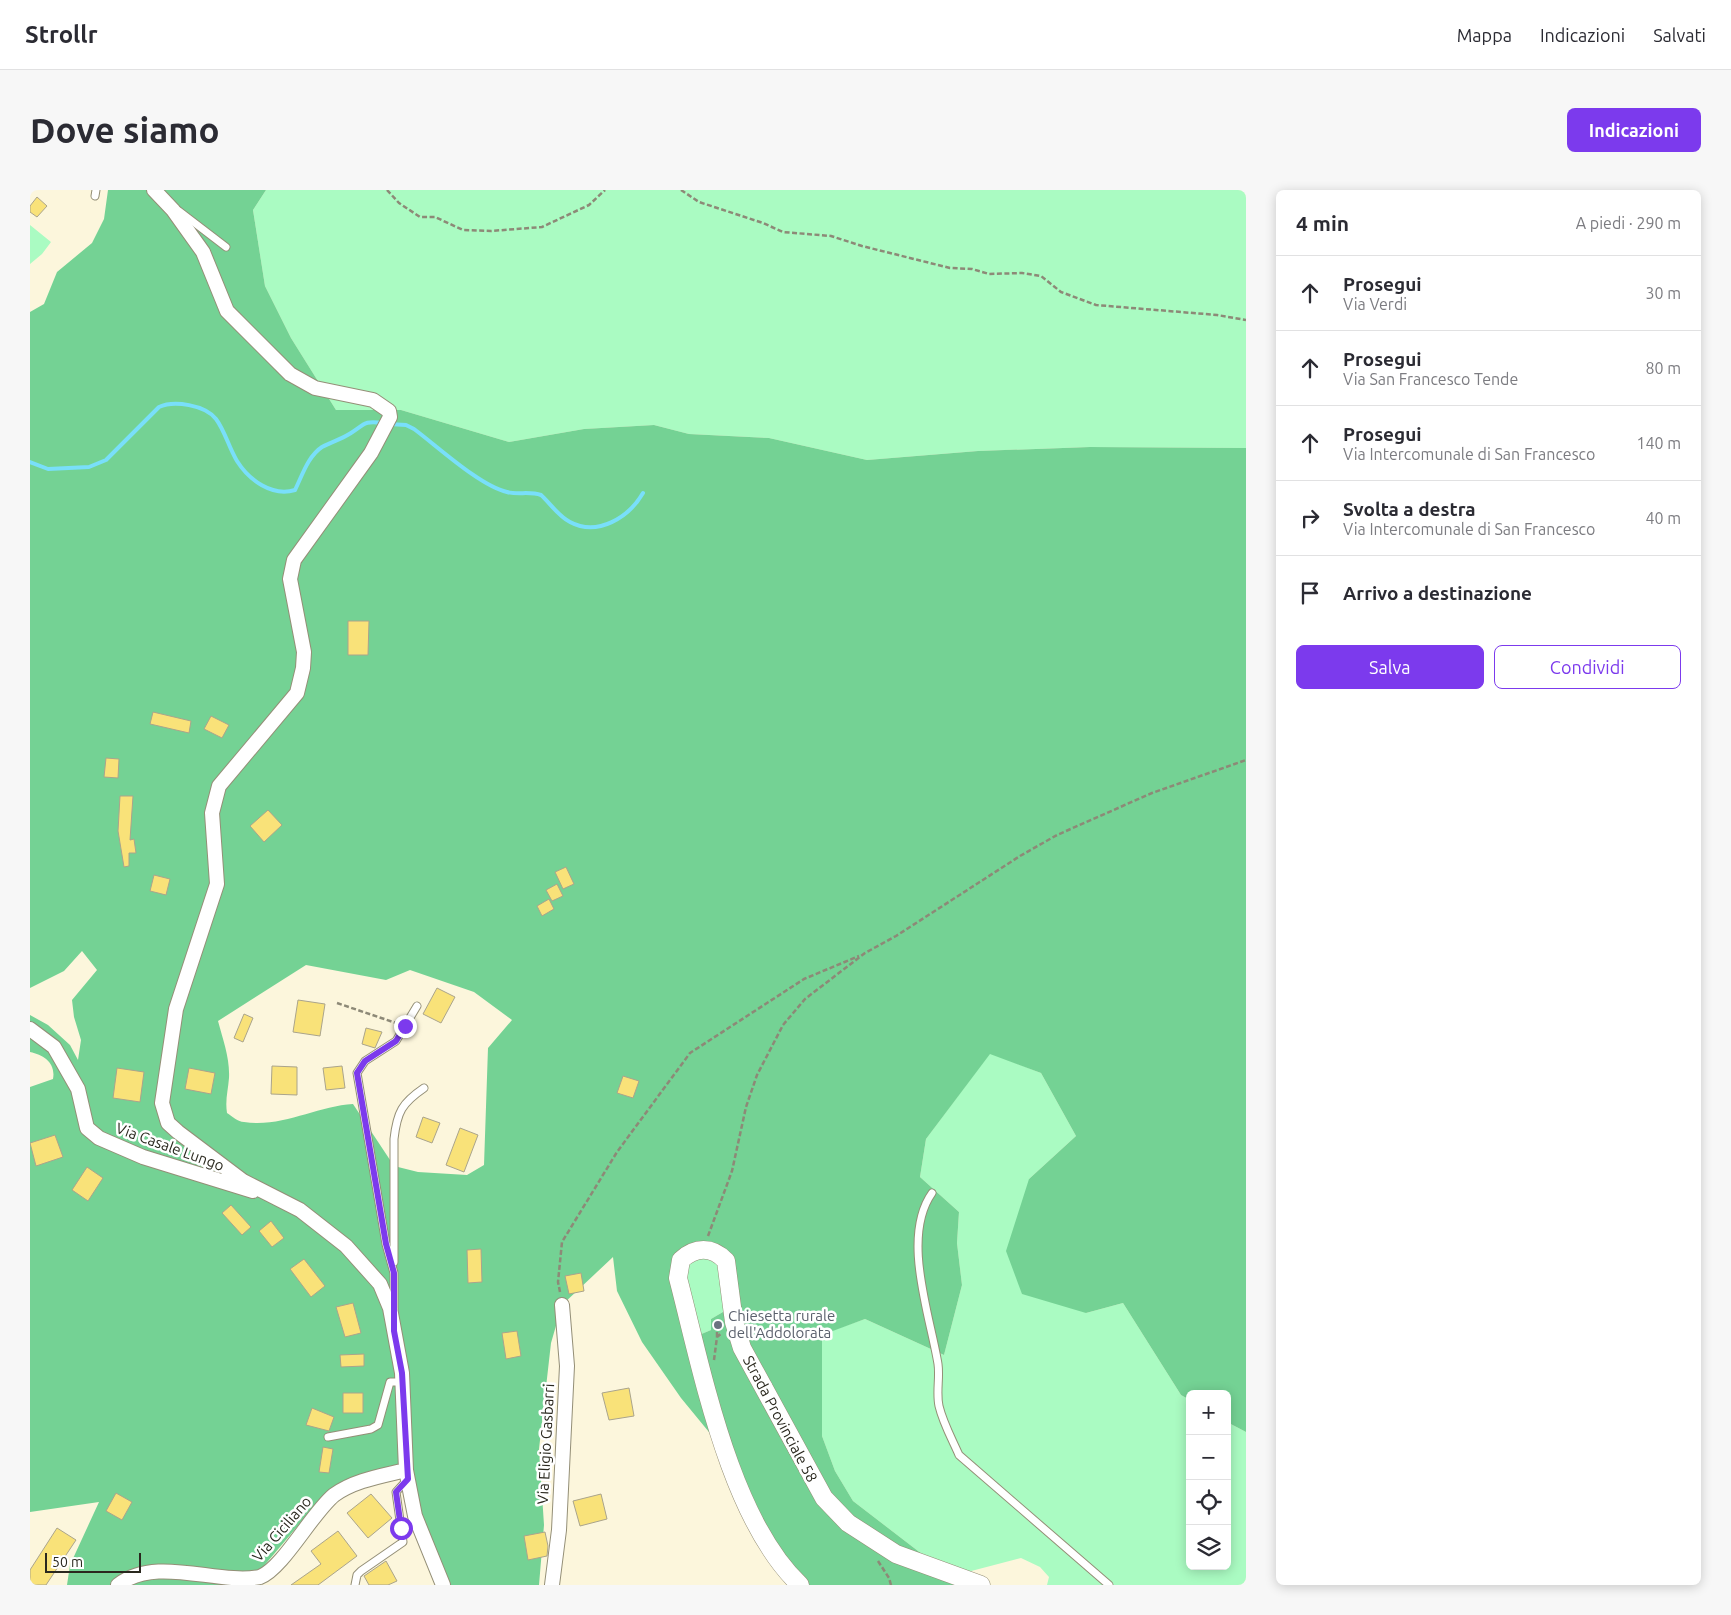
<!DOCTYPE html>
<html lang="it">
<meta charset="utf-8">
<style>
:root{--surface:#fff;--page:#f7f7f7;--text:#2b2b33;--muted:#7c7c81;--line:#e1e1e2;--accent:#7c3aed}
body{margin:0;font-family:Ubuntu,sans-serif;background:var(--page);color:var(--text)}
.controls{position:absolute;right:15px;bottom:15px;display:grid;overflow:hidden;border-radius:8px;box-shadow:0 2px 12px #0003}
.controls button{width:45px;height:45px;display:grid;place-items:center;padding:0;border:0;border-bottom:1px solid var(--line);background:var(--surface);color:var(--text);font:25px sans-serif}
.scale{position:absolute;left:15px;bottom:12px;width:96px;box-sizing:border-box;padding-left:5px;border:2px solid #2a281e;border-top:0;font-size:14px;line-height:18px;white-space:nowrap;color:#2a281e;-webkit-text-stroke:4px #fff;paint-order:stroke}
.stop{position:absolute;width:15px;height:15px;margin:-11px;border:4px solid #7c3aed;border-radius:50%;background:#fff}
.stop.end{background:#7c3aed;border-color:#fff;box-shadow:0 1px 5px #0008}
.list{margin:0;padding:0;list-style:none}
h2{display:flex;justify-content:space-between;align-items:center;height:65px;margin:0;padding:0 20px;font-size:21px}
h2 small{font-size:16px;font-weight:400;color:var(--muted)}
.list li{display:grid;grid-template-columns:32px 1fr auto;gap:15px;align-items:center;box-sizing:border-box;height:75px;padding:0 20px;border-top:1px solid var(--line)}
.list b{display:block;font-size:19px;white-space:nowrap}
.list p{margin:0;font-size:16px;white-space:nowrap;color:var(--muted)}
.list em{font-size:16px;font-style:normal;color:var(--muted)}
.actions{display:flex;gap:10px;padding:15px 20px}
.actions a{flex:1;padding:11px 0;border:1px solid var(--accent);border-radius:8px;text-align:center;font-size:18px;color:var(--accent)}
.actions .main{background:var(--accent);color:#fff}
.icon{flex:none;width:28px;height:28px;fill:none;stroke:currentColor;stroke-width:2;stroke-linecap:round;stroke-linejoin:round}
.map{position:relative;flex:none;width:1216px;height:1395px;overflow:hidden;border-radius:8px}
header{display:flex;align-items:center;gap:30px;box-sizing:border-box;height:70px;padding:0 25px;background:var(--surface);border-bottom:1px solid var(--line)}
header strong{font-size:24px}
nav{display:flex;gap:28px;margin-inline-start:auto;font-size:18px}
.intro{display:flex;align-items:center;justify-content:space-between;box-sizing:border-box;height:120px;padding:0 30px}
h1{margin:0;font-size:35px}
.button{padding:12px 22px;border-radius:8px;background:var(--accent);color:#fff;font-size:18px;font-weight:700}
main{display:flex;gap:30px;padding:0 30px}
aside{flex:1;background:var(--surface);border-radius:8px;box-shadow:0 2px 12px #0003}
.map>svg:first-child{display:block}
.green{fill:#aafbc2}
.forest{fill:#74d294;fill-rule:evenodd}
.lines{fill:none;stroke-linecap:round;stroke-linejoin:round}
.stream{stroke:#79dffa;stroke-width:4}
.building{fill:#f9e279;stroke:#aaa48c}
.service-casing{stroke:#948f77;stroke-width:9}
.minor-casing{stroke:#948f77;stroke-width:16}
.tertiary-casing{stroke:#948f77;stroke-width:19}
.path{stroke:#8d8977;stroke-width:2.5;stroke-dasharray:5 2.5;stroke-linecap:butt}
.service{stroke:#fff;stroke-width:7}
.minor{stroke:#fff;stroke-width:14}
.tertiary{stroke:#fff;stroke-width:18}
.route{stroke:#7c3aed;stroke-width:6}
.worship-dot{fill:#6b7280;stroke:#fff;stroke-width:2}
.labels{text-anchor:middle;stroke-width:5;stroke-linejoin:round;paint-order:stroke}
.street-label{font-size:15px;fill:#2a281e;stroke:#fff}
.worship-label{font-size:15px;fill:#5b616d;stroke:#fff;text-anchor:start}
</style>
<header>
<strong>Strollr</strong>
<nav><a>Mappa</a><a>Indicazioni</a><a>Salvati</a></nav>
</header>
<div class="intro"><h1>Dove siamo</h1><a class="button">Indicazioni</a></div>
<main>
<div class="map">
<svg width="1216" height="1395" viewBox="0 0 1216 1395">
<rect width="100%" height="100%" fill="#fcf6dc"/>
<path class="green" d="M236,0H1216V258L1060,257L948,261L837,270L739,248L659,244L624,235L554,239L479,252L371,220H306L261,148L235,96L223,20Z
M0,35L21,52L12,64L0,74Z
M960,863L1011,883L1046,946L999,989L1056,1123L1093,1113L1151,1205L1160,1210V1376H1197V1232L1216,1242V1395H1017L1019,1387L1010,1377L991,1368L926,1385L914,1381L823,1311L805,1281L792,1246V1144L835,1129L914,1165L932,1095L927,1053L929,1022L890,987L896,949Z
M674,1066L690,1073L698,1119L681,1129V1140L669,1145L656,1083L658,1074Z"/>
<path class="forest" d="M78,0H236L223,20L235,96L261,148L306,220H371L479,252L554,239L624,235L659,244L739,248L837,270L948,261L1060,257L1216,258V1242L1197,1232V1204H1160V1210L1151,1205L1093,1113L1056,1123L992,1104L976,1061L999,989L1046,946L1011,883L960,864L896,949L890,987L929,1022L927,1053L932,1095L914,1165L835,1129L792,1145V1246L805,1281L823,1311L914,1381L951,1395H762L697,1264L651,1208L612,1152L587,1101L583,1067L532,1115L521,1153L509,1259L514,1335L509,1395H414L376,1280L362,1276L316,1291L294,1305L233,1377L225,1383L196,1384V1395H37L40,1375L69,1312L0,1322V897L23,889C26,873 14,865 0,862V825L18,835L40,855L48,870L51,850L44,827L42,810L67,780L52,761L34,781L0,798V122L14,114L27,82L62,53L74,29ZM276,775L356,790L380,780L444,802L482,830L458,858L454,975L437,985L388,982L364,976L323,914C287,916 252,938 214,932C208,932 202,926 197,923C195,910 198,901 199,888C200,868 193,850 188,831ZM682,1068L693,1079L698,1119L681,1129V1140L669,1145L656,1083L661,1070Z"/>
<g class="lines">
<path class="stream" d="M359,234L376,235L384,239C407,256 450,296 477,302C488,305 500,301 511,305C520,313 528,326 540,332C568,347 599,327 613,303
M0,272L18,279L59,277L76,270L129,217C144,210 175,215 186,229C195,241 199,258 207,271C219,290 242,307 265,300C272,286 278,266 292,257C301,252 312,249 321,243C334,235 334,230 352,233"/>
</g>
<path class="building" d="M7,7L17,16L7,27L0,22V16Z
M318,431H339L338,465H318Z
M123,522L161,531L159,543L120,534Z
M181,526L199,535L192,548L174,539Z
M76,568L89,569L88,588L74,587Z
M90,606H103L100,650L104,649L106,663H99V676L94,677L88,641Z
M238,620L252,635L234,652L220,636Z
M536,677L544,694L533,699L525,682Z
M124,685L140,689L136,705L120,701Z
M527,694L533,706L522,711L516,700Z
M519,709L524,719L512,726L507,716Z
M407,798L425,807L411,833L393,824Z
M268,810L295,814L290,846L263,842Z
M214,824L223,828L213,852L204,848Z
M336,838L352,842L345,858L332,854Z
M242,876L267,877V905L241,904Z
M312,876L315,898L296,900L293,878Z
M87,878L114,882L110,912L83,908Z
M159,878L185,883L181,904L155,899Z
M593,886L609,891L603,908L587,903Z
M393,927L410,933L402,953L386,947Z
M430,938L448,945L434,982L416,975Z
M25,945L33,967L6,976L0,953Z
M57,977L73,988L58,1011L42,1000Z
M201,1015L221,1037L212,1045L192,1023Z
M241,1031L254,1048L242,1057L229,1041Z
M451,1059L452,1092L438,1093L437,1060Z
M274,1069L295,1096L281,1107L260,1079Z
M551,1083L554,1101L539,1104L535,1086Z
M323,1113L331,1143L315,1147L306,1117Z
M487,1141L491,1166L476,1169L472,1143Z
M334,1164V1176L311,1177L310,1165Z
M599,1198L604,1226L579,1230L572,1203Z
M313,1203H333V1223H313Z
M282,1218L304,1227L299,1241L276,1235Z
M293,1257L303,1259L299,1283L289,1282Z
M86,1303L102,1312L92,1330L76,1321Z
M341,1304L362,1328L338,1348L317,1323Z
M571,1304L577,1329L550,1336L543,1311Z
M27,1338L46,1350L16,1395H5L0,1392V1380Z
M308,1341L327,1366L288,1395H261L291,1374L281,1361Z
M515,1342L518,1356L517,1366L498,1370L494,1346Z
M356,1371L367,1391L358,1395H339L334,1386Z"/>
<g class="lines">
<defs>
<path id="service" d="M65,6L66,0
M149,21L196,57
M902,1003C871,1047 900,1125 908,1174C910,1188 906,1202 909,1216C913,1233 922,1249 929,1265L1079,1395
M364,1072V949C367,922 372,913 394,898
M364,1118V1083L356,1054L327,883L335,871L366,851L387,816
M298,1247L341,1239L348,1235L360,1192H372
M325,1395L327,1385L331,1381L373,1352L366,1302L378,1289"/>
<path id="minor" d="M124,0L143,20L173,62L197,121L260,184L285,198L343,210L359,221L360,227L341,263L264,370L260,389L274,462L273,478L267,503L189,596L182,623L187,694L146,819L132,913L138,933L148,942L213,991L270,1020L316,1056L350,1094L360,1118L372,1183L376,1280L385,1326L413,1395
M0,839L24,857L48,899L57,938L69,948L113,967L223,1001
M88,1395C127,1365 186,1395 230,1387C253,1378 282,1323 304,1305C325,1290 352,1286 376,1280
M522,1395L529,1340L537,1176L532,1115"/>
<path id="tertiary" d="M770,1395C700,1329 672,1180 648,1088L651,1070C665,1057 682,1056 696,1071L704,1132L712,1158L794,1308L818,1333L866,1364L951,1395"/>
</defs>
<use href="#service" class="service-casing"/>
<use href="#minor" class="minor-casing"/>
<use href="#tertiary" class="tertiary-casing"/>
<path class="path" d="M357,0L369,13L390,27H405L433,40L461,41L512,37L559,15L575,0
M651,0L669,12L733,33L753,42L801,46L832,56L920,78L942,79L959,84L992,83L1011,86L1031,102L1066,115L1187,125L1216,130
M307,813L366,833
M678,1046L702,981L716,917L727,885L753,835L775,809L835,763L866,746L990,666L1027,645L1122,603L1216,570
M530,1102L528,1092L532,1052L587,962L660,863L774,789L829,766
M687,1147V1140
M684,1170L687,1147L692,1143
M848,1371L859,1388L861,1395"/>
<use href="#service" class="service"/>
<use href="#minor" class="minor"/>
<use href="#tertiary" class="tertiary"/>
</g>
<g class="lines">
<path class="route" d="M371,1338L366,1302L378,1289L372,1183L364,1141V1083L356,1054L327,883L335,871L366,851L375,836"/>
</g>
<circle class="worship-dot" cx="688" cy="1135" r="5"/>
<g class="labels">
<g class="street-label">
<text transform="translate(140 957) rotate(20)" y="5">Via Casale Lungo</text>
<text transform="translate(750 1229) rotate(62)" y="5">Strada Provinciale 58</text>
<text transform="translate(516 1254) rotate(-87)" y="5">Via Eligio Gasbarri</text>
<text transform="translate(252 1339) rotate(-49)" y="5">Via Ciciliano</text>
</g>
<g class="worship-label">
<text x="698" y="1131">Chiesetta rurale<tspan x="698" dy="17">dell'Addolorata</tspan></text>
</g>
</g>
</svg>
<div class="controls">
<button>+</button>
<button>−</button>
<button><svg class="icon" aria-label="locate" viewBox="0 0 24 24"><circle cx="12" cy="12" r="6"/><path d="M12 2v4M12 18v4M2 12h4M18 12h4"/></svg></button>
<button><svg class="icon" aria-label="layers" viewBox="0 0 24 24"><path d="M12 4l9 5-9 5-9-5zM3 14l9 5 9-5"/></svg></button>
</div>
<div class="scale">50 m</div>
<div class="stop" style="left:371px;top:1338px"></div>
<div class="stop end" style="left:375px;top:836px"></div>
</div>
<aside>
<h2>4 min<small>A piedi · 290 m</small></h2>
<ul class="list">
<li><svg class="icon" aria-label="ahead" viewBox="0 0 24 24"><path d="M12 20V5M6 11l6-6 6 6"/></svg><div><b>Prosegui</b><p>Via Verdi</p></div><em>30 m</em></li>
<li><svg class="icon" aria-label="ahead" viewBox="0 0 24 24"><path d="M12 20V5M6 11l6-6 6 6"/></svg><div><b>Prosegui</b><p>Via San Francesco Tende</p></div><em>80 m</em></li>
<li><svg class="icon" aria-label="ahead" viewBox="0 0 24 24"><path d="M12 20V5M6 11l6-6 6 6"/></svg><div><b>Prosegui</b><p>Via Intercomunale di San Francesco</p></div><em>140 m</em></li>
<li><svg class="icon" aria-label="right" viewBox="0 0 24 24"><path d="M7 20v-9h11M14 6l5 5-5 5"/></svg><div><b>Svolta a destra</b><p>Via Intercomunale di San Francesco</p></div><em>40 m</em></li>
<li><svg class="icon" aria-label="arrive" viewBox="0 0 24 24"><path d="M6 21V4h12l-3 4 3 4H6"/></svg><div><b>Arrivo a destinazione</b></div></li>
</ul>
<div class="actions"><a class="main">Salva</a><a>Condividi</a></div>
</aside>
</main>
